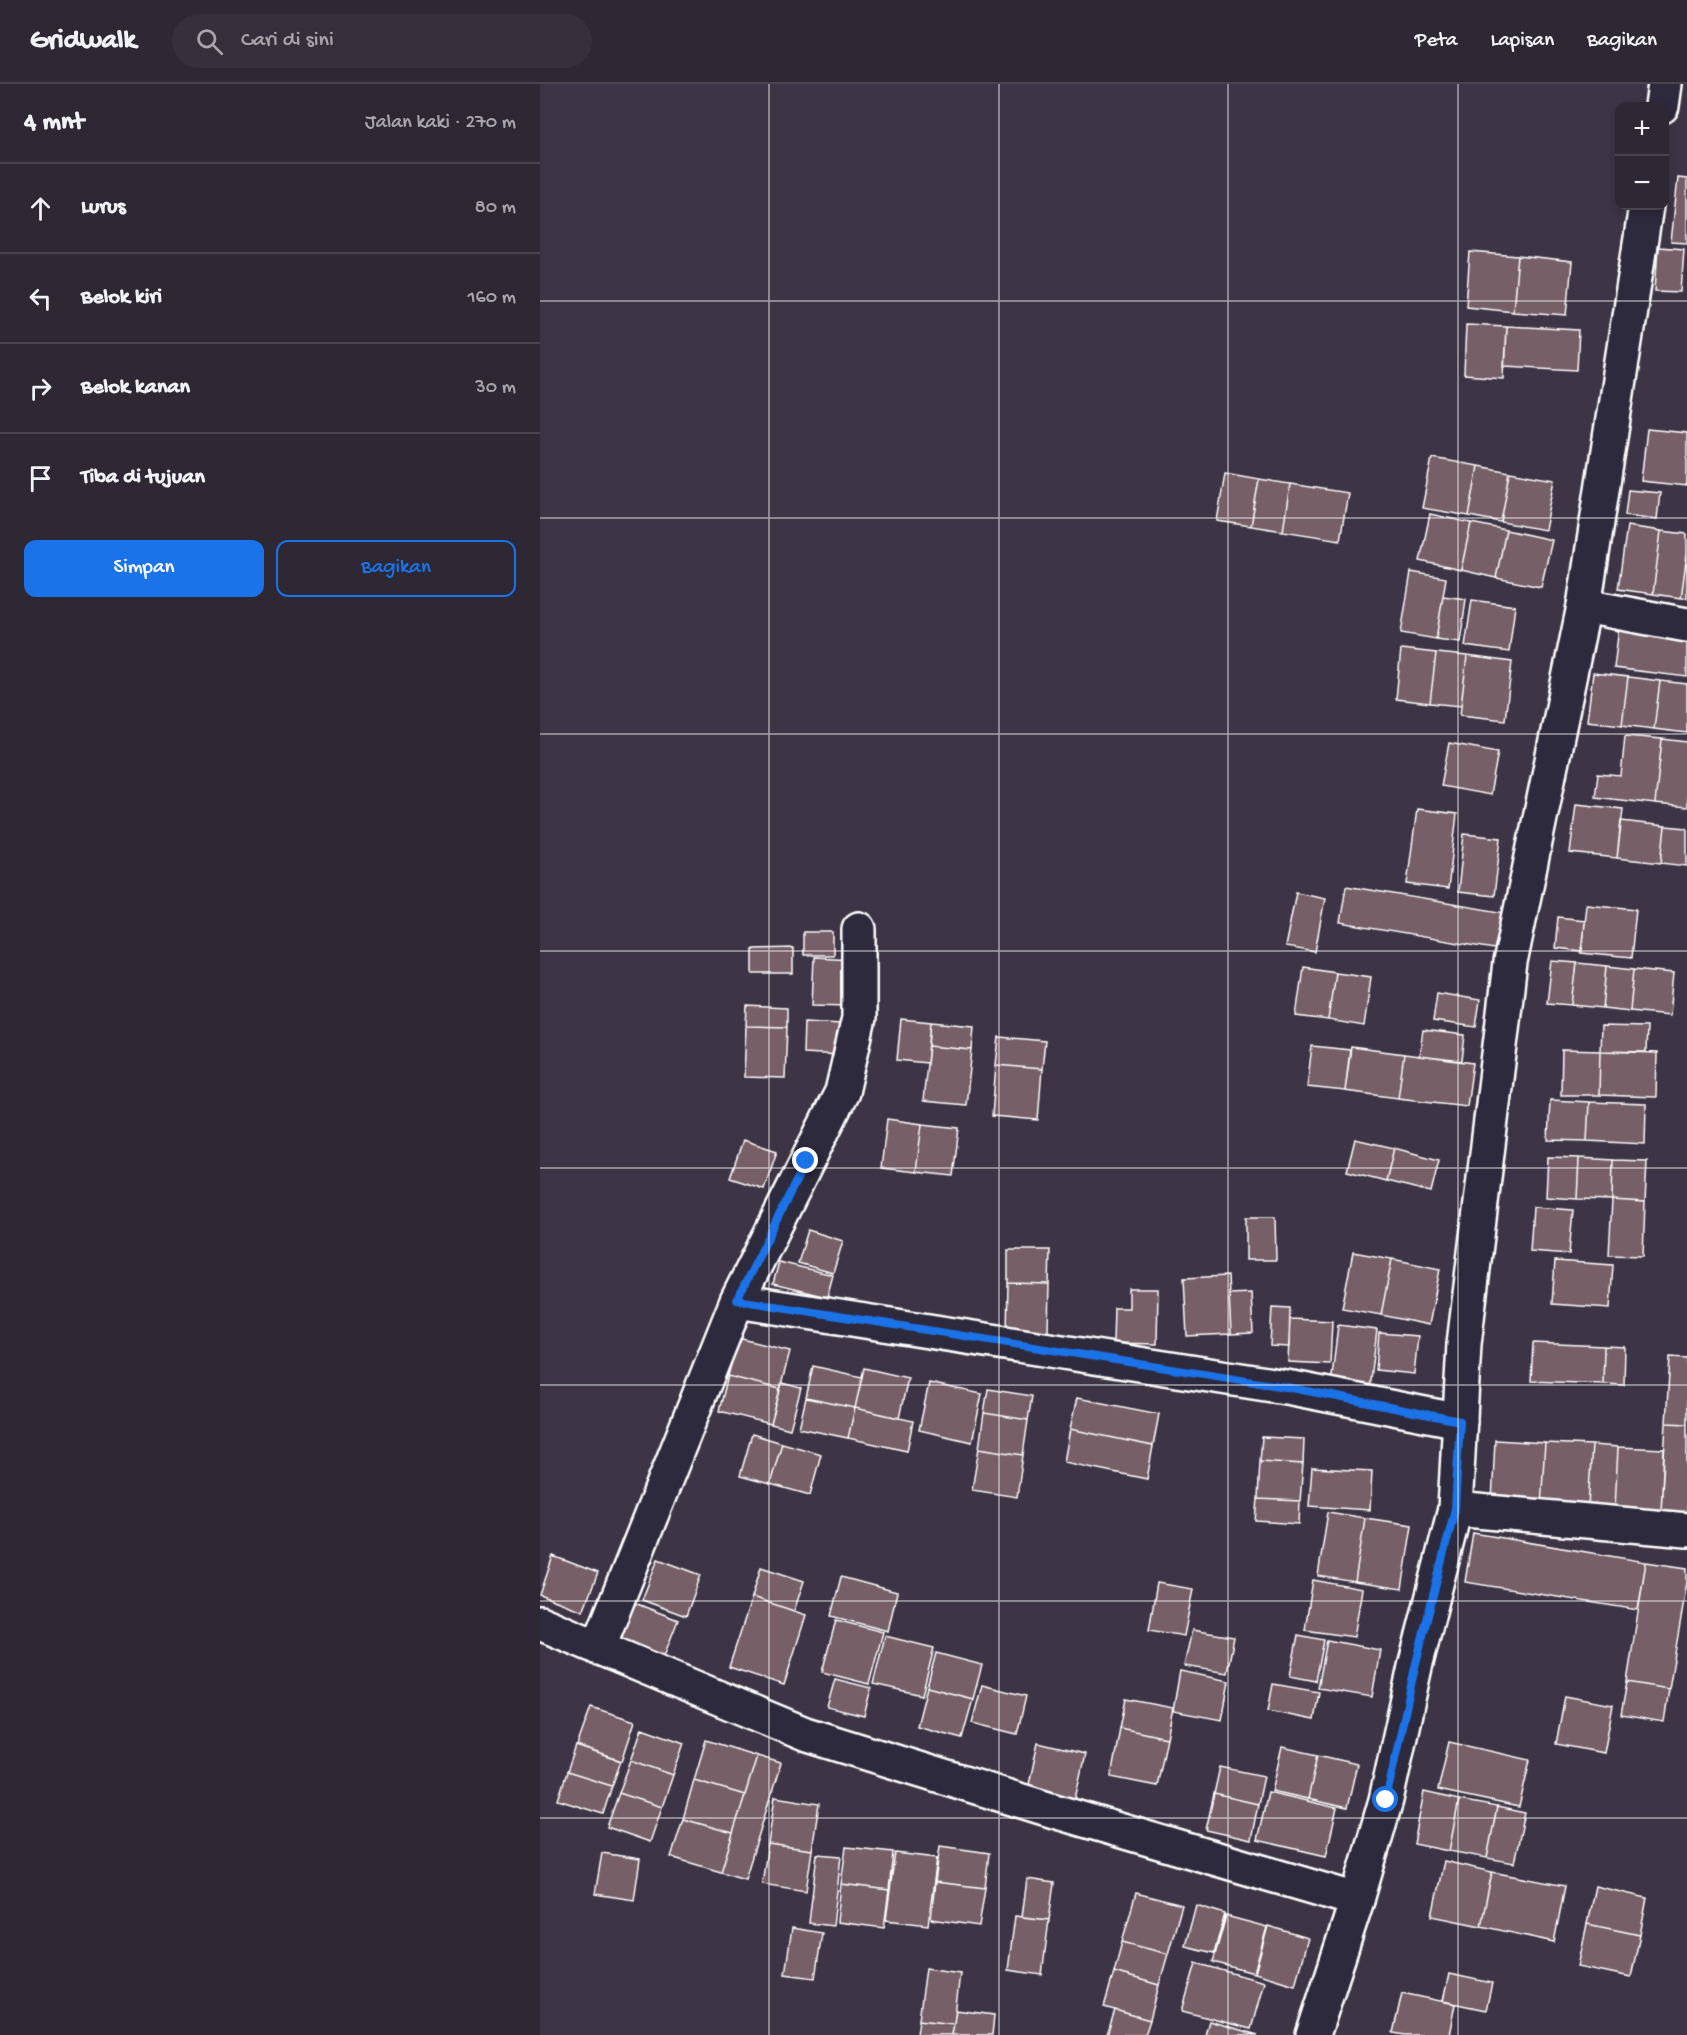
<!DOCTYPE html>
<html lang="id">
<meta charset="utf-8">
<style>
:root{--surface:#2e2834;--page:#36303c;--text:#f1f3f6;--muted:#a7a6ac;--line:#49444f;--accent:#1a73e8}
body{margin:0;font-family:"Gochi Hand",sans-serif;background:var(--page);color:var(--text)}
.controls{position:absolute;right:18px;top:18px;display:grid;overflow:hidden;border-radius:12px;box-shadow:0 3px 9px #0003}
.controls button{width:54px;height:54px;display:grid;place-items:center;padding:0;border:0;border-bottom:2px solid var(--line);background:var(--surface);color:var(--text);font:30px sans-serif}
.stop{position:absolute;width:18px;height:18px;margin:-14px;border:4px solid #1a73e8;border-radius:50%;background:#fff}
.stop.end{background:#1a73e8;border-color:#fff;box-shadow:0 2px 6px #0008}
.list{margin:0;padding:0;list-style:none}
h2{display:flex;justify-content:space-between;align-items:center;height:78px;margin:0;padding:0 24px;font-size:26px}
h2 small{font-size:20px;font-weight:400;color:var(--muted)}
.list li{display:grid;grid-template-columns:39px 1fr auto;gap:18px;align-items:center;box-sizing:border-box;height:90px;padding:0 24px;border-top:2px solid var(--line)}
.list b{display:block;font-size:22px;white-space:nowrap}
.list em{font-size:20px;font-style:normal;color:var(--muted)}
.actions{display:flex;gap:12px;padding:18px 24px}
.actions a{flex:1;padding:14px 0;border:2px solid var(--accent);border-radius:12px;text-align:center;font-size:21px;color:var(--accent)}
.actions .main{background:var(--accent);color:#fff}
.icon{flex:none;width:33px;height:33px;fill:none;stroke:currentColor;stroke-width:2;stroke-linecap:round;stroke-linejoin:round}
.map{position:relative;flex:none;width:1147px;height:1951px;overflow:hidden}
header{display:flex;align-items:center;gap:36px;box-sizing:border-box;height:84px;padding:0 30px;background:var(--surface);border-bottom:2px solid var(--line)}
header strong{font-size:28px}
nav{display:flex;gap:33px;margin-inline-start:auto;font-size:21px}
.search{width:420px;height:54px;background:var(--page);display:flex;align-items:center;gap:15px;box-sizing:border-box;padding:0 21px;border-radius:33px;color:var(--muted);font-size:22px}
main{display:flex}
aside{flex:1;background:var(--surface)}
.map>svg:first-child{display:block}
.building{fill:#765f66;stroke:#fff;stroke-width:1.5}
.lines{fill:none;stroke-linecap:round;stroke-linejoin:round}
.minor-casing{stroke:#fff;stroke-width:38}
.tertiary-casing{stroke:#fff;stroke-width:38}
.minor{stroke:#2f2a3d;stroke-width:33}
.tertiary{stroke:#2f2a3d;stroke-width:33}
.route{stroke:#1a73e8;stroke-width:8}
.grid{fill:none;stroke:#fff;stroke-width:1.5;stroke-opacity:0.55}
</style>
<header>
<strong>Gridwalk</strong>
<div class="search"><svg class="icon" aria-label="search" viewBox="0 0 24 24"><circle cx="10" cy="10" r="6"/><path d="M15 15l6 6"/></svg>Cari di sini</div>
<nav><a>Peta</a><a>Lapisan</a><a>Bagikan</a></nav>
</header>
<main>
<aside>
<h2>4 mnt<small>Jalan kaki · 270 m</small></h2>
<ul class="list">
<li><svg class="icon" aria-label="ahead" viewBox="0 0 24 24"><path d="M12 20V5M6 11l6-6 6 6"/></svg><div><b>Lurus</b></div><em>80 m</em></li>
<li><svg class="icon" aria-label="left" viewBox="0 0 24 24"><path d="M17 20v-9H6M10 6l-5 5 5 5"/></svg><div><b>Belok kiri</b></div><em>160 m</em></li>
<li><svg class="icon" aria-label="right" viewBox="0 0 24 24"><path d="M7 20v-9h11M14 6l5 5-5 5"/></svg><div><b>Belok kanan</b></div><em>30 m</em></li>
<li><svg class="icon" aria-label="arrive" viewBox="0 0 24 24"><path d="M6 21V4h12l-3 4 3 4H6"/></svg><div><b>Tiba di tujuan</b></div></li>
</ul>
<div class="actions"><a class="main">Simpan</a><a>Bagikan</a></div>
</aside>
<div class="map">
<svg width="1147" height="1951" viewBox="0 0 1147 1951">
<rect width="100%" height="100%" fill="#3d3545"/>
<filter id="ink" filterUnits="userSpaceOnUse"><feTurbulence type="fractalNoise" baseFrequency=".0167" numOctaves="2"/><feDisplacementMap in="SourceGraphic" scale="12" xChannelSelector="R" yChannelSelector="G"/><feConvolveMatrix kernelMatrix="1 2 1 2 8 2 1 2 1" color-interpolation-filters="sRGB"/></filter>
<g filter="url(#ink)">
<path class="building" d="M1138,94L1147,95V159L1131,158Z
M1118,163L1144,165L1141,208L1115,207Z
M930,168L978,172L973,227L926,222Z
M978,172L1032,178L1027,231L973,227Z
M926,240L966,242L964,294L924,291Z
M966,242L1039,246L1037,286L964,282Z
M1107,345L1147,349V402L1101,397Z
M892,374L938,382L929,432L882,424Z
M938,382L970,388L961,438L929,432Z
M970,388L1015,396L1005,446L961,438Z
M685,389L719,395L711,442L677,437Z
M719,395L750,400L743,447L711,442Z
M750,400L808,409L800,456L743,447Z
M1088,406L1120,409L1117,435L1085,431Z
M890,430L931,439L921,486L880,477Z
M931,439L966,446L956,494L921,486Z
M1087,442L1121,447L1113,510L1078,505Z
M966,446L1012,456L1001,503L956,494Z
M1121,447L1147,450V470L1141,514L1113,510Z
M1147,470V514H1141Z
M871,488L906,494L896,555L861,549Z
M903,512L926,515L920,558L896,555Z
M932,516L975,522L969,568L925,562Z
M1079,543L1147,551V593L1074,584Z
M861,565L896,569L890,619L856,615Z
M896,569L927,572L921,622L890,619Z
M927,572L972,578L965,636L920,631Z
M1053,589L1088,593L1082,641L1047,637Z
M1088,593L1120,597L1114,645L1082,641Z
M1120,597L1147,600V649L1114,645Z
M1085,652L1122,655L1115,720L1055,713L1058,690L1081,692Z
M1122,655L1147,658V723L1115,720Z
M909,659L958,668L950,711L901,702Z
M1036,720L1083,725L1077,774L1030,769Z
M877,725L917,730L908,805L867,800Z
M1081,737L1125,742L1121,779L1077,774Z
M1125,742L1147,744V782L1121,779Z
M924,750L961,754L954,812L918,808Z
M806,802L972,830L966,867L800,839Z
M756,808L785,814L775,868L745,863Z
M1046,820L1096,825L1091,874L1041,869Z
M1018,833L1044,836L1042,867L1015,864Z
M263,848H293V871H263Z
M253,864V890H213V865Z
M274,873L311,875L309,922L272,921Z
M1012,877L1037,879L1032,921L1007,919Z
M1037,879L1067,882L1063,924L1032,921Z
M1067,882L1094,885L1090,927L1063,924Z
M763,883L795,888L788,936L756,932Z
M1094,885L1134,889L1130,931L1090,927Z
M795,888L831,893L824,942L788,936Z
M897,909L940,916L936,943L893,937Z
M207,922L247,924V943L206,942Z
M361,935L391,938L387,979L357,976Z
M264,938L302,940L301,971L263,969Z
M391,938L434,942L432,966L389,962Z
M206,942L247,943L245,994L204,993Z
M1061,942L1107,943L1106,968L1060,967Z
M883,946L925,951L922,977L879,972Z
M459,953L505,957L502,985L456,981Z
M389,962L432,966L426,1021L383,1017Z
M772,962L810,966L805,1007L767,1003Z
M811,963L864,970L858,1014L805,1007Z
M1022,966L1060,967L1059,1011H1021Z
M1060,967L1117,969L1116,1013L1059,1011Z
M864,970L933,979L927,1022L858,1014Z
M456,981L502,985L498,1036L452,1032Z
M1010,1016L1049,1018L1047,1057L1008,1056Z
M1049,1018L1106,1020L1105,1060L1047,1057Z
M347,1035L382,1040L376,1088L341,1084Z
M382,1040L419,1044L413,1092L376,1088Z
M815,1055L854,1064L846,1097L807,1087Z
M203,1056L237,1067L224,1105L190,1094Z
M854,1064L899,1076L891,1108L846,1097Z
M1008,1073L1039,1074L1037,1115L1006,1113Z
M1039,1074L1073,1076L1072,1116L1037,1115Z
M1073,1076L1107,1077L1105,1118L1072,1116Z
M1072,1116L1105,1118L1103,1172L1069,1171Z
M993,1123L1033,1126L1029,1170L990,1167Z
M706,1133H735L736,1176H706Z
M268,1146L303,1157L293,1189L258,1179Z
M468,1166H510L509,1200L468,1199Z
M813,1168L852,1175L841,1231L802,1224Z
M852,1175L900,1185L889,1241L841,1231Z
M1015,1177L1073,1181L1070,1224L1012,1220Z
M239,1178L293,1191L287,1213L233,1200Z
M688,1192L691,1250L647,1252L644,1194Z
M468,1199L509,1200L508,1249H467Z
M589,1205H618L617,1260L573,1259L574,1224H589Z
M711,1209L713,1249L691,1250L689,1210Z
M732,1223L750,1224L749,1263L730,1262Z
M750,1235L792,1237L790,1280L748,1278Z
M798,1241L837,1246L830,1305L791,1301Z
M839,1249L878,1252L874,1290L836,1286Z
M198,1254L250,1267L240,1305L188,1292Z
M993,1259L1064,1262L1063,1300L991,1297Z
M1064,1262L1085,1263L1084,1301L1063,1300Z
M1130,1273L1147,1274V1340L1126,1339Z
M273,1282L322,1293L315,1324L266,1314Z
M324,1284L368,1294L359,1334L315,1324Z
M188,1292L240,1305L231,1340L179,1327Z
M242,1299L261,1304L250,1345L231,1340Z
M389,1299L442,1310L432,1358L379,1346Z
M448,1305L492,1312L488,1336L444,1329Z
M266,1314L315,1324L308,1354L259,1344Z
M537,1314L619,1330L613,1362L530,1345Z
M315,1324L373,1337L367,1367L308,1354Z
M444,1329L488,1336L483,1371L439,1364Z
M1126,1339L1147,1340V1429L1121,1428Z
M530,1345L613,1362L607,1395L524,1378Z
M212,1350L242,1359L230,1400L200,1392Z
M722,1353L764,1355L763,1380L720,1377Z
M955,1356L1005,1359L1001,1421L952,1418Z
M242,1359L281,1370L270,1411L230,1400Z
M1005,1359L1052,1361L1048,1423L1001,1421Z
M1052,1361L1078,1363L1075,1425L1048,1423Z
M1078,1363L1124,1365L1121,1428L1075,1425Z
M439,1364L483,1371L477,1413L432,1406Z
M720,1377L763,1380L760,1417L718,1415Z
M772,1384L832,1387L830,1426L769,1422Z
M718,1415L760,1417L759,1440L716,1437Z
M788,1428L825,1434L815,1498L778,1492Z
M825,1434L872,1441L862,1505L815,1498Z
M933,1449L1106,1478L1098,1526L925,1498Z
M13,1472L58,1489L43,1527L0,1511Z
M118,1475L161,1491L146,1532L102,1516Z
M1106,1478L1147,1484V1498L1129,1605L1087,1598Z
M221,1483L264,1497L254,1527L212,1513Z
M301,1493L357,1508L348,1547L291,1532Z
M773,1496L822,1505L814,1553L765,1546Z
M617,1499L653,1505L644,1552L609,1546Z
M212,1513L266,1531L244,1601L189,1583Z
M92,1518L138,1536L122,1577L76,1560Z
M296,1536L343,1548L329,1600L282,1588Z
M652,1546L694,1553L687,1589L644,1582Z
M758,1551L784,1556L776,1597L750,1592Z
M345,1552L394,1564L382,1611L333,1600Z
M787,1556L840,1566L832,1613L778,1604Z
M396,1569L442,1581L433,1615L387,1603Z
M640,1587L689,1597L682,1636L633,1627Z
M295,1595L331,1604L324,1632L287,1623Z
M1087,1598L1129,1605L1124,1638L1081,1631Z
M733,1600L779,1608L774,1636L728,1627Z
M442,1601L486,1612L477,1650L432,1639Z
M387,1603L433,1615L422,1654L377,1642Z
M1025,1612L1073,1621L1064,1669L1016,1660Z
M586,1615L633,1624L627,1654L580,1644Z
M51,1623L95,1637L82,1677L37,1662Z
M102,1644L144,1659L133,1691L91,1676Z
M580,1644L627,1654L617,1702L571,1693Z
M166,1656L217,1672L205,1711L154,1696Z
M909,1658L990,1676L979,1723L898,1706Z
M498,1659L545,1670L535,1715L488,1705Z
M36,1662L81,1677L72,1702L27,1688Z
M742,1663L778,1671L768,1715L732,1707Z
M778,1671L817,1680L807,1724L768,1715Z
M217,1672L241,1679L205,1795L181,1788Z
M91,1676L133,1691L122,1723L79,1709Z
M680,1683L724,1692L718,1720L674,1710Z
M27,1688L72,1702L63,1730L18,1716Z
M154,1696L205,1711L193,1749L143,1735Z
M728,1708L797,1724L786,1772L717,1756Z
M884,1708L919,1716L909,1767L874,1760Z
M79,1709L122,1723L110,1758L67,1743Z
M674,1710L718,1720L711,1756L666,1746Z
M235,1713L279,1720L272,1766L228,1760Z
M919,1716L957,1723L947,1774L909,1767Z
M957,1723L985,1729L974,1779L947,1774Z
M143,1735L193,1749L181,1788L131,1773Z
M228,1760L272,1766L266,1807L222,1800Z
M400,1762L449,1769L445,1804L395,1798Z
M306,1763L353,1768L349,1806L301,1800Z
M62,1769L100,1775L94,1816L55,1810Z
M355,1769L397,1774L388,1841L346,1836Z
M277,1770L301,1772L293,1842L269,1839Z
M904,1777L952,1788L941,1842L892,1832Z
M952,1788L1025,1802L1014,1858L941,1842Z
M487,1795L514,1799L509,1836L482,1833Z
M395,1798L445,1804L439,1842L391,1835Z
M301,1800L349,1806L344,1844L297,1838Z
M1055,1802L1107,1814L1100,1851L1047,1840Z
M596,1809L642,1821L628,1870L582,1858Z
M656,1821L685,1830L674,1869L645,1862Z
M475,1832L509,1836L502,1891L468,1886Z
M686,1832L727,1843L714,1889L673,1878Z
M1047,1840L1100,1851L1091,1893L1038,1882Z
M728,1842L768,1854L755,1901L715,1889Z
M252,1844L282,1849L275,1894L245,1890Z
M582,1858L628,1870L619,1901L574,1888Z
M656,1879L724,1898L711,1945L642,1927Z
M386,1884L420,1889L414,1940L379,1936Z
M574,1888L619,1901L610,1936L564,1923Z
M909,1890L952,1899L946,1926L903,1917Z
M862,1909L915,1920L909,1951H865L853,1949Z
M416,1926L454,1931L452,1951H412Z
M575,1926L610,1936L605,1951H567Z
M379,1936L414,1940L412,1951H377Z
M669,1937L718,1951H665Z"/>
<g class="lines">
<defs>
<path id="minor" d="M1044,522L1147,541
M197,1217L752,1304L920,1337
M915,1425L1147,1446
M0,1539L265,1650L514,1727L817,1816
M58,1564L197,1217L302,1008L319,934V845"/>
<path id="tertiary" d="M1122,22L1125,0
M773,1951L817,1816L846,1716L875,1583L915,1425L924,1260L970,879L1044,522L1106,122"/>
</defs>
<use href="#minor" class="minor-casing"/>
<use href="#tertiary" class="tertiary-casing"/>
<use href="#minor" class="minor"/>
<use href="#tertiary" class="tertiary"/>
</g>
</g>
<g class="lines" filter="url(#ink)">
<path class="route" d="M266,1077L197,1216L752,1304L920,1337L915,1425L875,1583L846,1716"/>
</g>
<path class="grid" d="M229,0V1951M459,0V1951M688,0V1951M918,0V1951M0,217H1147M0,434H1147M0,650H1147M0,867H1147M0,1084H1147M0,1301H1147M0,1517H1147M0,1734H1147"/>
</svg>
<div class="controls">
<button>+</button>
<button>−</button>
</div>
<div class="stop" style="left:846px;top:1716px"></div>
<div class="stop end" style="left:266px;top:1077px"></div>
</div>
</main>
